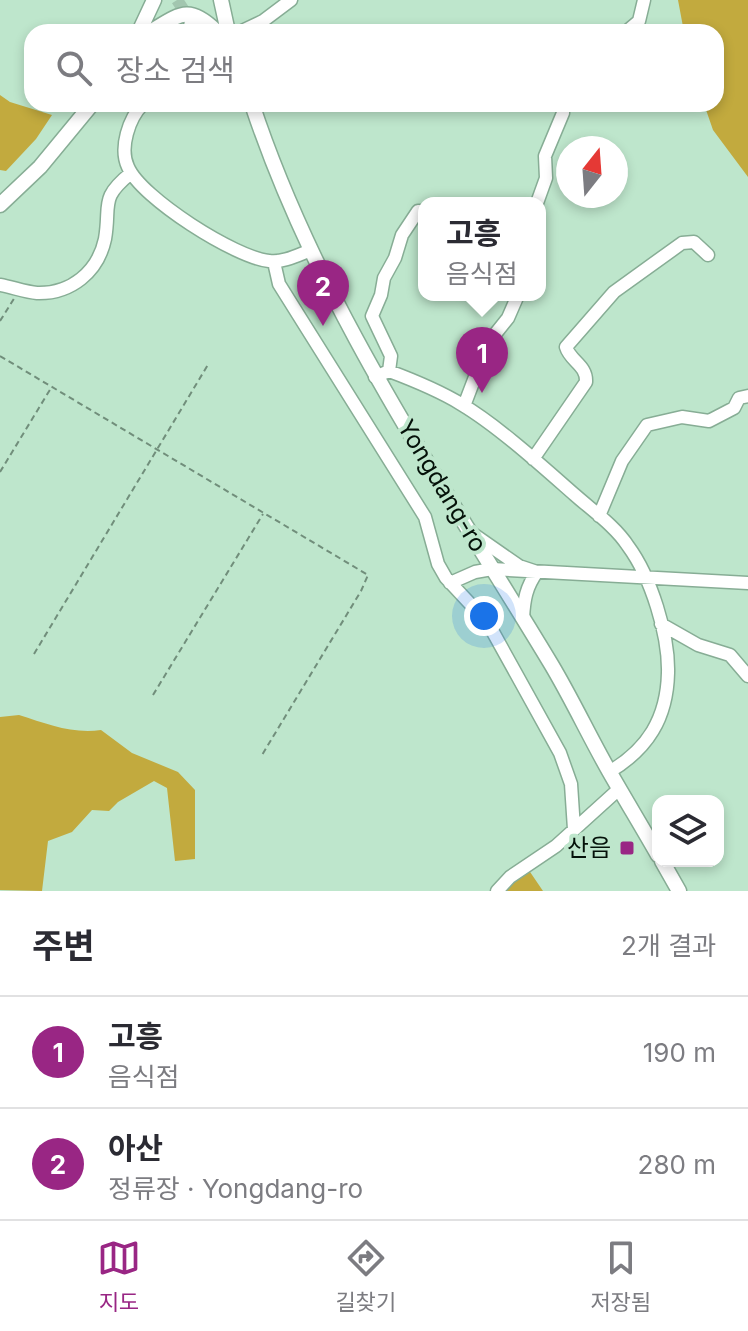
<!DOCTYPE html>
<html lang="ko">
<meta charset="utf-8">
<style>
:root{--surface:#fff;--page:#f7f7f7;--text:#2b2b33;--muted:#7c7c81;--line:#e1e1e2;--accent:#992684}
body{margin:0;font-family:Inter,"Noto Sans KR",sans-serif;background:var(--page);color:var(--text)}
.controls{position:absolute;right:24px;bottom:24px;display:grid;overflow:hidden;border-radius:16px;box-shadow:0 4px 12px #0003}
.controls button{width:72px;height:72px;display:grid;place-items:center;padding:0;border:0;border-bottom:2px solid var(--line);background:var(--surface);color:var(--text);font:40px sans-serif}
.compass{position:absolute;left:556px;top:136px;width:72px;height:72px;border-radius:50%;background:var(--surface);box-shadow:0 4px 12px #0003;rotate:17deg}
.you{position:absolute;left:484px;top:616px;width:28px;height:28px;margin:-20px;border:6px solid #fff;border-radius:50%;background:#1a73e8;box-shadow:0 0 0 12px #1a73e833}
.badge{display:grid;place-items:center;width:52px;height:52px;border-radius:50%;background:var(--accent);color:#fff;font-size:26px;font-weight:700}
.pin{position:absolute;translate:-50% -66px;filter:drop-shadow(0 2px 4px #0008)}
.pin::after{content:'';position:absolute;top:42px;width:28px;height:24px;background:inherit;clip-path:polygon(0 0,100% 0,50% 100%)}
.popup{position:absolute;left:418px;top:197px;width:128px;height:104px;box-sizing:border-box;display:grid;place-content:center;border-radius:16px;background:var(--surface);filter:drop-shadow(0 2px 6px #0005);font-size:26px;white-space:nowrap;color:var(--muted)}
.popup b{font-size:30px;color:var(--text)}
.popup::after{content:'';position:absolute;left:50%;top:100%;margin-left:-16px;border:16px solid transparent;border-top-color:var(--surface)}
.list{margin:0;padding:0;list-style:none}
h2{display:flex;justify-content:space-between;align-items:center;height:104px;margin:0;padding:0 32px;font-size:34px}
h2 small{font-size:26px;font-weight:400;color:var(--muted)}
.list li{display:grid;grid-template-columns:52px 1fr auto;gap:24px;align-items:center;box-sizing:border-box;height:112px;padding:0 32px;border-top:2px solid var(--line)}
.list b{display:block;font-size:30px;white-space:nowrap}
.list p{margin:0;font-size:26px;white-space:nowrap;color:var(--muted)}
.list em{font-size:26px;font-style:normal;color:var(--muted)}
.icon{flex:none;width:44px;height:44px;fill:none;stroke:currentColor;stroke-width:2;stroke-linecap:round;stroke-linejoin:round}
.map{position:relative;flex:none;width:748px;height:891px;overflow:hidden}
.search{position:absolute;background:var(--surface);box-shadow:0 4px 12px #0003;left:24px;right:24px;top:24px;height:88px;display:flex;align-items:center;gap:20px;box-sizing:border-box;padding:0 28px;border-radius:24px;color:var(--muted);font-size:30px}
.sheet{height:328px;background:var(--surface)}
nav{display:flex;justify-content:space-around;align-items:center;box-sizing:border-box;height:112px;border-top:2px solid var(--line);background:var(--surface);font-size:22px;color:var(--muted)}
nav a{display:grid;justify-items:center;gap:4px}
nav .on{color:var(--accent)}
.map>svg:first-child{display:block}
.forest{fill:#c2aa3e}
.lines{fill:none;stroke-linecap:round;stroke-linejoin:round}
.minor-tunnel{stroke:#a2c6af;stroke-width:12;stroke-dasharray:12 6;stroke-linecap:butt}
.minor-casing{stroke:#87ad95;stroke-width:15}
.major-casing{stroke:#87ad95;stroke-width:17}
.path{stroke:#718e7b;stroke-width:2;stroke-dasharray:6 4;stroke-linecap:butt}
.minor{stroke:#fff;stroke-width:12}
.major{stroke:#fff;stroke-width:14}
.poi-dot{fill:#992684;stroke:#bee6cc;stroke-width:3}
.labels{text-anchor:middle;stroke-width:8;stroke-linejoin:round;paint-order:stroke}
.street-label{font-size:24px;fill:#041109;stroke:#bee6cc}
.poi-label{font-size:24px;fill:#041109;stroke:#bee6cc;text-anchor:end}
</style>
<div class="map">
<svg width="748" height="891" viewBox="0 0 748 891">
<rect width="100%" height="100%" fill="#bee6cc"/>
<path class="forest" d="M678,0H748V177L713,130L704,104H716V32H684Z
M0,95L10,102L52,115L36,139L6,171L0,170Z
M19,715C47,724 72,734 101,730L132,753L178,772L195,790V859L175,861L167,788L154,781L118,802L109,811L92,810L72,832L48,841L42,891L0,890V717Z
M526,866L543,891H497Z"/>
<g class="lines">
<path class="minor-tunnel" d="M177,0L191,21"/>
<defs>
<path id="minor" d="M189,32L191,21
M240,32L263,21L291,0
M626,32L639,21L644,0
M143,104C129,118 119,148 128,167C141,198 236,258 269,261C283,263 298,255 311,250
M537,203L546,178L545,156L563,113V104
M274,262L279,284L425,517L438,564L446,578L488,623L560,753L571,784L574,829
M0,285C12,287 25,292 37,293C71,294 98,272 105,239C111,204 99,199 131,173
M389,371L391,356L372,316L381,295L384,278L395,258L402,235L418,211H424
M375,377L389,371C413,380 438,390 461,404C498,426 542,466 575,495C593,511 615,526 628,546C651,577 669,635 668,673C667,718 648,749 609,772
M464,406L488,343L508,318L518,295
M533,459L586,382C587,365 570,361 566,347L614,292L682,243L694,242L708,255
M599,516L622,461L647,425L682,417L709,421L734,408L739,398L748,396
M473,534L519,566L537,572C526,587 524,600 523,618
M450,583L475,572L492,569L748,583
M661,624L698,645L730,655L748,676
M497,891L510,877L556,846L619,789"/>
<path id="major" d="M221,0L228,32
M139,32L154,0
M150,32C180,14 189,4 217,32
M252,104C319,307 442,483 551,664C572,699 589,736 609,771C625,799 642,827 658,855
M0,205L40,167L92,104
M662,861L679,891"/>
</defs>
<use href="#minor" class="minor-casing"/>
<use href="#major" class="major-casing"/>
<path class="path" d="M0,321L15,297
M0,356L368,575L361,591L262,755
M0,472L51,388
M34,654L209,363
M153,695L263,514"/>
<use href="#minor" class="minor"/>
<use href="#major" class="major"/>
</g>
<rect class="poi-dot" x="619" y="840" width="16" height="16" rx="4"/>
<g class="labels">
<g class="street-label">
<text transform="translate(442 486) rotate(59)" y="8">Yongdang-ro</text>
</g>
<g class="poi-label">
<text x="611" y="856">산음</text>
</g>
</g>
</svg>
<div class="controls">
<button><svg class="icon" aria-label="layers" viewBox="0 0 24 24"><path d="M12 4l9 5-9 5-9-5zM3 14l9 5 9-5"/></svg></button>
</div>
<svg class="compass" viewBox="-18 -18 36 36"><path d="M0-13l5 13h-10z" fill="#e53935"/><path d="M0 13l5-13h-10z" fill="#7c7c81"/></svg>
<div class="you"></div>
<div class="pin badge" style="left:482px;top:393px">1</div>
<div class="popup"><b>고흥</b>음식점</div>
<div class="pin badge" style="left:323px;top:326px">2</div>
<div class="search"><svg class="icon" aria-label="search" viewBox="0 0 24 24"><circle cx="10" cy="10" r="6"/><path d="M15 15l6 6"/></svg>장소 검색</div>
</div>
<section class="sheet">
<h2>주변<small>2개 결과</small></h2>
<ul class="list">
<li><span class="badge">1</span><div><b>고흥</b><p>음식점</p></div><em>190 m</em></li>
<li><span class="badge">2</span><div><b>아산</b><p>정류장 · Yongdang-ro</p></div><em>280 m</em></li>
</ul>
</section>
<nav>
<a class="on"><svg class="icon" aria-label="map" viewBox="0 0 24 24"><path d="M3 6l6-2 6 2 6-2v14l-6 2-6-2-6 2zM9 4v14M15 6v14"/></svg>지도</a>
<a><svg class="icon" aria-label="directions" viewBox="0 0 24 24"><path d="M12 3l9 9-9 9-9-9zM9 14v-3h6M13 9l2 2-2 2"/></svg>길찾기</a>
<a><svg class="icon" aria-label="saved" viewBox="0 0 24 24"><path d="M7 4h10v16l-5-4-5 4z"/></svg>저장됨</a>
</nav>
